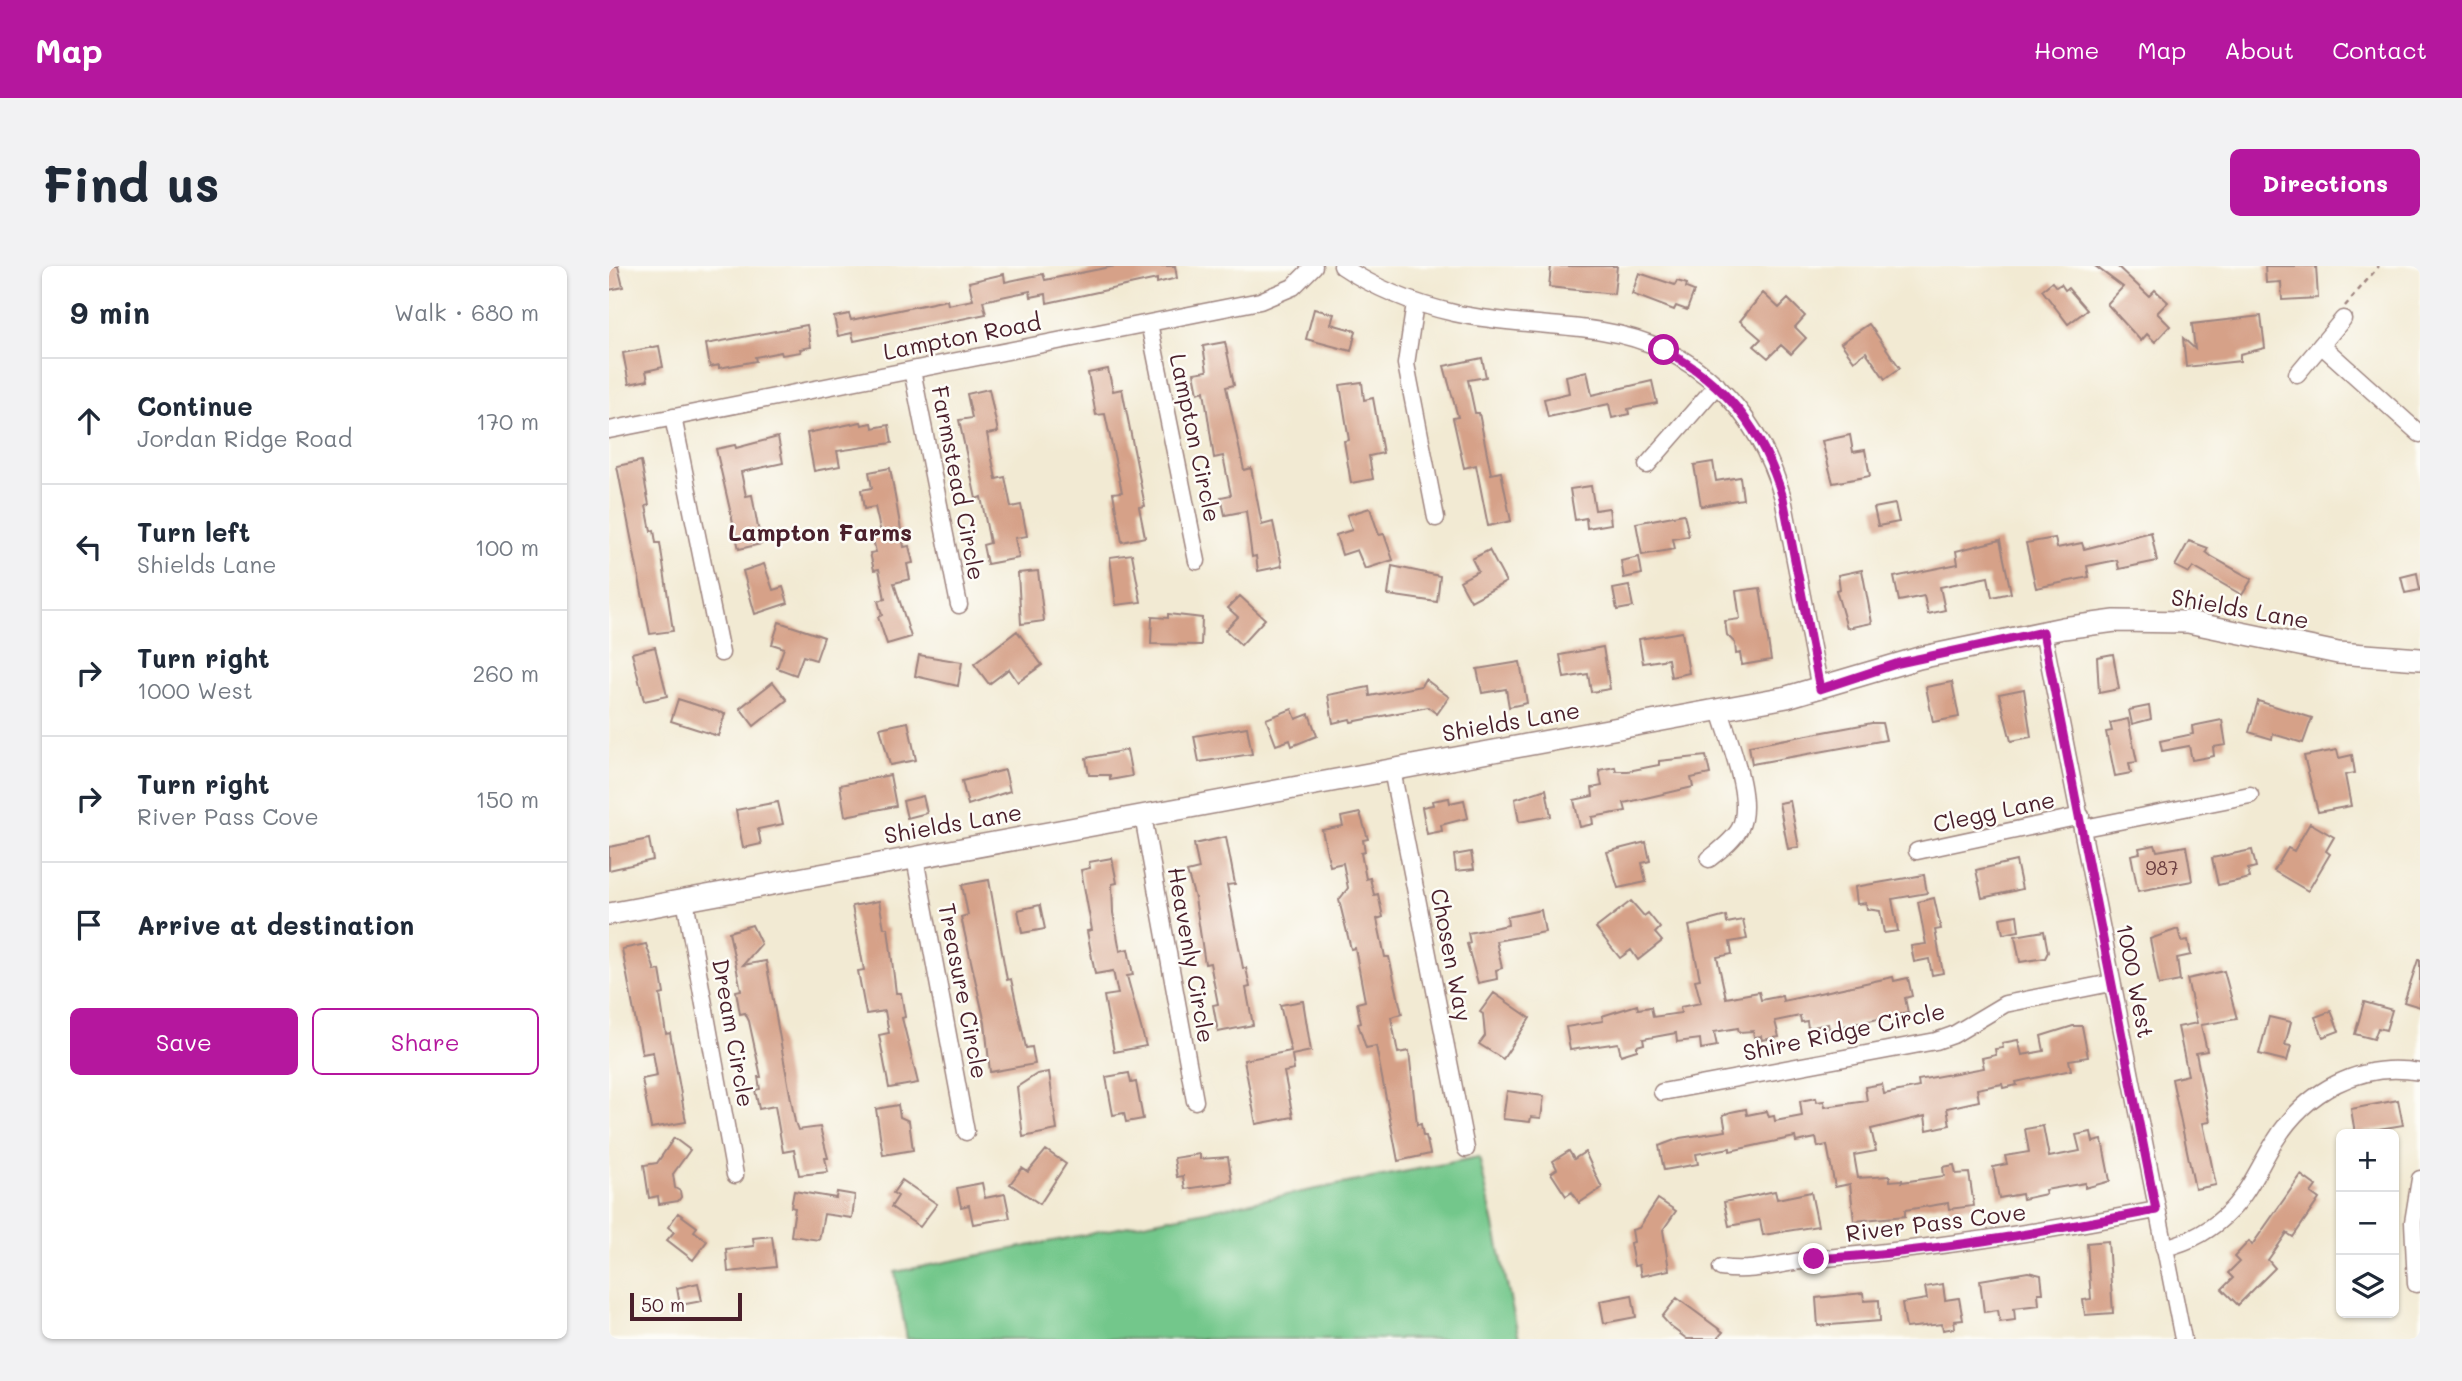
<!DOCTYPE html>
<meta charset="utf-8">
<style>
:root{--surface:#fff;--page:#f2f2f3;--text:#1f2937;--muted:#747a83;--line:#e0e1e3;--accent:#b5179e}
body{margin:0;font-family:Mali,sans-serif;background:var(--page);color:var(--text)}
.controls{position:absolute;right:21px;bottom:21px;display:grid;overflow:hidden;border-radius:10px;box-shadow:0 2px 5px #0004}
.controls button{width:63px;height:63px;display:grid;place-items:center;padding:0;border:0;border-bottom:2px solid var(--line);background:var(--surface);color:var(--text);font:35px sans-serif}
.scale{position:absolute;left:21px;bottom:18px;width:112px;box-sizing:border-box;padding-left:7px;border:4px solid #4a1f2b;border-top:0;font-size:19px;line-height:24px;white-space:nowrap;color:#4a1f2b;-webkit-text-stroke:5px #fdfcf7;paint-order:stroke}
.stop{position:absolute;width:21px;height:21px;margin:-16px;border:5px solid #b5179e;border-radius:50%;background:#fff}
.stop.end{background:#b5179e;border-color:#fff;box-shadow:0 2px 7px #0008}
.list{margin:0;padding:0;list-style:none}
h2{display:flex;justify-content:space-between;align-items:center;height:91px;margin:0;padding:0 28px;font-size:30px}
h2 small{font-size:23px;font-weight:400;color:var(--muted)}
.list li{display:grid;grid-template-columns:46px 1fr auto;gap:21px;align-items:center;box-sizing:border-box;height:126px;padding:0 28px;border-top:2px solid var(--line)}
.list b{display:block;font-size:26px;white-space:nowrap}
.list p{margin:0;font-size:23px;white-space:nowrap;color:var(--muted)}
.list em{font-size:23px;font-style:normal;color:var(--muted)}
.actions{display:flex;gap:14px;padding:21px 28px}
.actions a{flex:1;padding:16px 0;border:2px solid var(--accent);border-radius:10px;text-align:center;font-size:24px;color:var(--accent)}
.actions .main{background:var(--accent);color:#fff}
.icon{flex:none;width:38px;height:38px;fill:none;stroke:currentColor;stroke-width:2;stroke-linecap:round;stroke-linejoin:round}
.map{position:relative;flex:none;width:1811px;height:1073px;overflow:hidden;border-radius:10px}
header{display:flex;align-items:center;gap:42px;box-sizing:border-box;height:98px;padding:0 35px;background:var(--accent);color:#fff}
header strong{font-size:33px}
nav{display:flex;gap:38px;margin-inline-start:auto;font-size:24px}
.intro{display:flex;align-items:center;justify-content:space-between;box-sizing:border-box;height:168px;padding:0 42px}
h1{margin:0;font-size:49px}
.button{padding:18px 32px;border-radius:10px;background:var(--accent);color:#fff;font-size:24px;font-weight:700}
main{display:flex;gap:42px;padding:0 42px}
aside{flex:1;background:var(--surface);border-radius:10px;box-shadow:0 2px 5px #0004}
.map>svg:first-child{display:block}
.green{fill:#73c78b;stroke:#5e735b;stroke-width:2}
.building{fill:#d6a188}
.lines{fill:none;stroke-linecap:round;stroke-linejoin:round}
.minor-casing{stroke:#9e847f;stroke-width:19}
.major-casing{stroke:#9e847f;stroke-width:24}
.path{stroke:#9e847f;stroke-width:2.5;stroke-dasharray:5 5;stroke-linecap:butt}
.minor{stroke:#fff;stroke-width:16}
.major{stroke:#fff;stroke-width:21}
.route{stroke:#b5179e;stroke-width:9}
.labels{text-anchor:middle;stroke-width:5;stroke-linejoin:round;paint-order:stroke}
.number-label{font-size:19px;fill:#6d4042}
.street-label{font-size:23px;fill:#4a1f2b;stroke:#fdfcf7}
.neighbourhood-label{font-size:24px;font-weight:bold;fill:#4a1f2b;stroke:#fdfcf7}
</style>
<header>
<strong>Map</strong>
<nav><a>Home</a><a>Map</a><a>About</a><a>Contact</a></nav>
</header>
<div class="intro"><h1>Find us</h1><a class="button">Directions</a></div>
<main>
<aside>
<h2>9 min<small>Walk · 680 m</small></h2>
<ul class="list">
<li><svg class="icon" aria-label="ahead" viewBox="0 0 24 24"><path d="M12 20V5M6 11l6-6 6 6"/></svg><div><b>Continue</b><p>Jordan Ridge Road</p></div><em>170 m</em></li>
<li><svg class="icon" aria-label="left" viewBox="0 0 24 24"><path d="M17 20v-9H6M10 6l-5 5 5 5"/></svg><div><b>Turn left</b><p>Shields Lane</p></div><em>100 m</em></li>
<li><svg class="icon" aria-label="right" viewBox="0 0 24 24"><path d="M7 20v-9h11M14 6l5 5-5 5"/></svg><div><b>Turn right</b><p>1000 West</p></div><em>260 m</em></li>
<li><svg class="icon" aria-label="right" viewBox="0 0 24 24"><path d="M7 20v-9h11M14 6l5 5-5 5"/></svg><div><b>Turn right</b><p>River Pass Cove</p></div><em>150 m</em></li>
<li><svg class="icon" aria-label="arrive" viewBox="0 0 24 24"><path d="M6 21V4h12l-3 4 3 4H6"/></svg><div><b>Arrive at destination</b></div></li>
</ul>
<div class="actions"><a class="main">Save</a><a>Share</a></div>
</aside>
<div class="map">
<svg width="1811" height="1073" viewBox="0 0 1811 1073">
<rect width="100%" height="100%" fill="#fdfcf7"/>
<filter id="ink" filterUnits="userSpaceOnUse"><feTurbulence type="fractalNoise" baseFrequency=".0143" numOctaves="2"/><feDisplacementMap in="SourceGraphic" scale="14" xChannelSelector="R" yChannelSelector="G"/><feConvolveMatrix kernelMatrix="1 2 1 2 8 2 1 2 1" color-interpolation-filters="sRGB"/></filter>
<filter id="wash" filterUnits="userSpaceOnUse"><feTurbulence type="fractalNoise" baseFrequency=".00686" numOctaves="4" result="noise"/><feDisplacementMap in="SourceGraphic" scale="28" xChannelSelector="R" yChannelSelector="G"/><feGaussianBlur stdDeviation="1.57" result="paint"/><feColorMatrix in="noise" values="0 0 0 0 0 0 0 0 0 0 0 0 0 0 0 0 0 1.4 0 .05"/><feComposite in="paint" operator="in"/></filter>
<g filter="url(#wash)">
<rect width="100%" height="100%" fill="#f2ead3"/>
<path class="green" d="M870,891L910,1073H298L286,1006Z"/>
<g id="blocks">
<path class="building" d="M0,0H9L14,21L0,24Z
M506,0H566L568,12L548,17V13L438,37L437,28L422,31L421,25L374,35L377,48L245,75L243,67L229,70L225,51L240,48L242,54L338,34L339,39L364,34L360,16L395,8L396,16L434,8L436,14Z
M942,0H1008L1005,28L940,21Z
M1486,0H1508L1540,30L1546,24L1559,36L1548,47L1561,60L1546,76L1538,68L1532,75L1498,38L1514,21Z
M1656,0H1707L1709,32L1673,34L1672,16L1657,17Z
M1030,7L1066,19L1068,15L1078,18L1077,22L1085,25L1078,44L1067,40L1065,44L1023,28Z
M1443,16L1447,21L1452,18L1456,24L1459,22L1478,44L1459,58L1433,24Z
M1154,27L1170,42L1179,33L1196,50L1186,61L1197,72L1182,88L1172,79L1159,92L1145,80L1152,73L1131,55Z
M705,43L725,48L722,58L747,65L742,85L697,73Z
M1652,50L1656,82L1631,88V95L1577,101L1574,72L1586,83L1583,58Z
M1260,58L1291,102L1276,113L1257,86L1245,95L1232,77Z
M198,59L202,81L191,83L192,86L173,89L172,86L146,91L147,95L110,102V99L101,101L97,78Z
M616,76L625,119L617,121L635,204L642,202L653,259L664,256L673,300L649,305L647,290L643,291L637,245L616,249L612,231L622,229L614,190L605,192L595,125L589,127L585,107L598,105L594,80Z
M50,80L54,101L37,105L39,114L20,118L14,87Z
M873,92L877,111L859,114L866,147H870L882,208L892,206L902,255L879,260L867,199L855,202L844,152L849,151L835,100Z
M499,103L504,125L513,123L536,240L530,241L536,271L513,276L504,227L513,226L496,148L487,149L479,107Z
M978,105L983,129L1043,115L1048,137L1019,143L1020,148L1003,152L1000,138L939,151L935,133L960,127L957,110Z
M753,116L755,134L764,132L774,187L760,190L764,213L742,217L735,175L740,174L731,119Z
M380,123L389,166L378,168L387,213L396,211L402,241L412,239L418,270L406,272L410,292L378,298L374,279L381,277L372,231L367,233L350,154L363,152L358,128Z
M252,156L253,159L263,157L264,162L280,159L283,177L228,185L231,200L205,205L198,167Z
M1241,169L1244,186L1256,184L1261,210L1224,217L1213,175Z
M169,171L174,197L132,206L137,230L143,229L152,278L130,283L107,183L126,179L127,182Z
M32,195L40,239L37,240L42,265L45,264L47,277H51L64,365L41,368L8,200Z
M1104,196L1107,215L1131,211L1134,233L1092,240L1085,199Z
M281,202L295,281L300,280L304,297L298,298L301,313L285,317L302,371L278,378L269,351L273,349L269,335L276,333L270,303L265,304L261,287L267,286L263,269L272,267L266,241L255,243L252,224L263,222L260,206Z
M982,220L986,244L1000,242L1002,258L978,262L977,252L966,254L961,223Z
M1286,238L1290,256L1269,260L1265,242Z
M761,242L770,269L775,268L784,294L756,303L748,284L733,289L727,269L743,264L738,249Z
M1075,248L1080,270L1064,273L1066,283L1033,289L1027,257Z
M1542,266L1548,295L1510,303L1508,294L1478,300L1480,311L1427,322L1417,277L1446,272L1448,282L1473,277L1475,283Z
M1391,274L1402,327L1383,331L1379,311L1331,321L1336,344L1319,348L1315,330L1290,335L1285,311L1349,298L1347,285Z
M1580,275L1599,282L1597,286L1603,291L1643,313L1633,329L1584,301L1580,307L1566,300Z
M880,284L897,316L862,335L851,315L869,305L863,293Z
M523,288L532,336L507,339L501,291Z
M1030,291L1033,308L1015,312L1012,295Z
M155,298L164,324L174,321L179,337L146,348L134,305Z
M783,300L831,310L828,336L779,329Z
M1253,304L1263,357L1238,362L1227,324L1231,323L1229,309Z
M429,305L435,355L412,358L409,307Z
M1808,307L1811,324L1796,327L1792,311Z
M1020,320L1024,341L1008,344L1004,323Z
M1151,322L1162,394L1133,399L1131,387L1127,388L1126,377L1118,369L1116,355L1131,353L1127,325Z
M631,330L656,353L632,379L616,364L629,351L619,342Z
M559,348L593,352L592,379L542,378L543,351L559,352Z
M170,356L215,371L207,394L194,390L187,409L168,402L175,382L163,378Z
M408,365L433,399L409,416L400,403L380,418L365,398Z
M1073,366L1080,407L1062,411L1059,393L1034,397L1030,373Z
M46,381L58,430L35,435L23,387Z
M994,381L1001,423L982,426L979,408L955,412L951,389Z
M1504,388L1510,423L1490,427L1488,391Z
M310,389L353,396L349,420L306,410Z
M911,396L918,437L900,441L897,423L873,427L868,403Z
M816,413L840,431L828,448L819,441L742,456L741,453L724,457L719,429L760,421L761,430L812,420Z
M164,416L178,434L145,460L131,442Z
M1343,416L1350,451L1324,456L1317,421Z
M1415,423L1422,471L1402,475L1390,428Z
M69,433L116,448L109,470L62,455Z
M1649,435L1703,452L1694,477L1664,468L1663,473L1640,466Z
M1540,440L1542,453L1523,458L1520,444Z
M683,443L687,453L700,448L708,470L683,480L681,474L667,479L657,453Z
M1519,453L1528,496L1520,497L1522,507L1506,510L1497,466L1503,465L1501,457Z
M1613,454L1617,479L1604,481L1605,490L1583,494L1580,480L1553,485L1551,475L1584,468L1583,460Z
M299,456L307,494L281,499L271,462Z
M1263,457H1273L1277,474L1143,498L1140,480Z
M638,461L643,488L590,496L585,470Z
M518,484L523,510L501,514V509H480L477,492Z
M1728,484L1730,492L1743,489L1746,507L1736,509L1742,540L1709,546L1695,490Z
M1097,490L1101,508L1082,512L1084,521L1015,537L1017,545L983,551L984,558L971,561L965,534L984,530L983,522L993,520L990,504L1006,501L1007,505H1019L1050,499V495Z
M396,504L401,525L359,539L353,515Z
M281,509L287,540L236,550L231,519Z
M937,523L942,550L910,556L906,533Z
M314,530L318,547L298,552L294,535Z
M840,532L841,537L855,534L859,552L832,559L833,565L818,568L813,541L824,539L823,535Z
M1181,535L1190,581L1179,583L1170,537Z
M169,536L174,558L149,563L152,578L134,582L127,544Z
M751,547L759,573L754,574L756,586L752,587L757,613L761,612L765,629L769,628L774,651L768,653L776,691H780L793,748L782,751L789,787L800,785L808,859L812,858L814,870H817L821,888L789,895L767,780L757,782L749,758L752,757L748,737L756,735L746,682L742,683L730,634L739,622L734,597L721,600L713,564L734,560L732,551Z
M1701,557L1725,571L1717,585L1721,588L1699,625L1665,605L1679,582L1685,585Z
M617,571L626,618L618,619L634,702H637L641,721L637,722L644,759L609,766L604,739L609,738L601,697L596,698L586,632L578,606L590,603L585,578Z
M40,573L44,594L0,604V581Z
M1037,576L1041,595L1033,597L1037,616L1009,622L998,586Z
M1546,579L1548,585L1577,580L1583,615L1529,625L1522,589L1531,587L1530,582Z
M1643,584L1647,601L1639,603L1641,612L1609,619L1603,592Z
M862,586L865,603L847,605L845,589Z
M503,592L508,617L503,618L504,647L511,685L519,683L524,709L518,710L537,780L505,786L495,730L509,728L504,705L486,708L478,665L483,664L472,604L481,602L480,596Z
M1407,595L1413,623L1373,632L1367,604Z
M1315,609L1318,627L1283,633L1289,665L1275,667L1271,645L1258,643L1257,637L1248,638L1246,621Z
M380,614L398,714L402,713L417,782L423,781L426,798L381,806L376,757L352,651L359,649L353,619Z
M1325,632L1332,663L1326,664L1334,707L1323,709L1320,693L1305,696L1302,680L1317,678L1309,636Z
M270,635L275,662H279L287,727H292L296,751L293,752L309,817L280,822L270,769L280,767L276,745L257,748L249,705L255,704L243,640Z
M1022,635L1035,650L1039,647L1051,662L1046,667L1053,675L1029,694L1022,684L1011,692L987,662Z
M431,639L436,663L413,667L409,644Z
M932,644L936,666L887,675L893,702L887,704L888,713L869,717L858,678L861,677L859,667L899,659L898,651Z
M1408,649L1410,665L1394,668L1391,652Z
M1117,650L1118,657L1134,654L1138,673L1121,676L1123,688L1108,691L1117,732L1150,726L1152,734L1173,730L1174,735L1284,711L1285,715L1299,712L1303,730L1296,732L1299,747L1220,763L1219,758L1199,762L1198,755L1192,756L1191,750L1166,755L1170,771L1153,774L1152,770L1145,771L1144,765L1130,766L1129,762L1105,766L1108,780L1092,783L1091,773L1068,776L1067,767L1034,773L1035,778L1028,780V784L1012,789L1009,777L961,784L957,761L994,755L993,750L1028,739L1029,743L1042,741L1044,751L1072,747L1071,741L1092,737L1086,714L1091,713L1080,660Z
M143,659L152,678L134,699L157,695L186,856L189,864L211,861L219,892H216L219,906L190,909L185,884L174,886L166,840L150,843L146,824L151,823L149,811H152L140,755L136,747L131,748L127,725L132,724L120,666Z
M1569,663L1572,675L1579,674L1582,689L1568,692L1571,715L1550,719L1541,673Z
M1435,665L1439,686L1436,692L1411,696L1406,670Z
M37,678L46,705L51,704L55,728L51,729L57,768L61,767L77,856L42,862L33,813L48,810L44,786L33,788L13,683Z
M1809,694H1811V741L1795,736Z
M1615,705L1628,753L1592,759L1598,785L1587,787L1601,856L1594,857L1607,919L1586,923L1563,813L1579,809L1569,761L1588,757L1578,713Z
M885,727L921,752L894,793L870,778L876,770L874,748L871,746Z
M694,735L702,785L683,789L685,804L675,806L684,851L647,858L635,794L682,785L671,739Z
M1755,736L1783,744L1777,764L1769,762L1765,773L1746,768Z
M1722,745L1730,765L1714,771L1706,751Z
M1660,751L1682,756L1676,779L1682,780L1678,795L1650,788Z
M1464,760H1473L1479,791L1460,794L1462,804L1407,816L1408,819L1394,822L1393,818L1368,823L1370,835L1338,842L1341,859L1318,864L1316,850L1262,863L1267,885L1245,889L1249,912L1281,910V915L1293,914V916L1335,910L1334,901L1345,899L1347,908L1360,907L1365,940L1340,943L1339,937L1296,944V950L1245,955L1241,918L1226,921L1218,879L1209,881L1207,872L1187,876L1186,871L1121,885V882L1087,888L1089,898L1055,904L1050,880L1071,872L1117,865L1114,849L1122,846L1137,843L1138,849L1158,845L1160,851L1165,850L1166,855L1193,850L1191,835L1207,832L1208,836L1215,835L1216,841L1258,835L1256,821L1273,818L1275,828L1310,821L1309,814L1375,802L1373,792L1387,789L1386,783L1394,782L1393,777L1409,774L1413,789L1435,785L1432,770Z
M440,806L448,864L414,871L408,821L428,808Z
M520,807L522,817L527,816L534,853L517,856L515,847L504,849L497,811Z
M898,825L935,830L932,852L922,851L921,856L894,853Z
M1789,834L1794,859L1746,867L1742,843Z
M289,839L291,851L300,855L304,884L274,889L267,843Z
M1434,860L1440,891L1471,885L1467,869L1482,866L1484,876L1493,874L1501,915L1476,922V917L1436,924L1437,928L1414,933L1413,928L1390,932L1384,901L1398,898L1396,890L1420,886L1416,863Z
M65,872L81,884L64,908L66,922L71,925L72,931L69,935L50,938L49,930L40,932L35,899L48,897Z
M437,884L457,898L431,938L401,918L413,902L419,906Z
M960,885L965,893L976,886L993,922L970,937L963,926L957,930L942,907L948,903L944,895Z
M591,888V893L619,891L623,916L576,923L574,910L568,911L565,892Z
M1692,909L1707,920L1702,927L1710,933L1684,971L1678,967L1659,994L1666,1002L1629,1039L1613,1023L1624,1012L1619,1007L1630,996L1625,991L1640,975L1643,979Z
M293,914L328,938L311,961L282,941L289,930L284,927Z
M373,917L376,932L396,928L401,952L364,958L360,939L352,941L348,922Z
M185,925L227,932L228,926L246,929L243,952L215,948L210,974L182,970L186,942L182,941Z
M1166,925L1168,933L1202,926L1209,960L1154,969L1151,954L1120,960L1115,936Z
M1049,933L1067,945L1054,964L1060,1004L1032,1010L1030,999L1025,1000L1021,977L1025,976L1023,964L1030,962Z
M69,947L88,961L85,965L98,975L84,994L58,974L65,966L59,961Z
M163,970L167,1001L119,1006L117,983L145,980L144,972Z
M1499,975L1504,1047L1476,1049L1474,1034L1482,1033L1478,977Z
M1419,1006L1432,1009L1434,1027H1429L1430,1039L1405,1042L1406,1054L1391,1056L1389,1044L1375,1046L1371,1014Z
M89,1017L93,1035L71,1039L68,1022Z
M1334,1018L1336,1034L1350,1032L1354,1054L1345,1055L1346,1062L1334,1064L1333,1058L1297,1062L1293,1037L1318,1033L1316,1021Z
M1254,1027L1255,1035L1270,1034L1271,1055L1209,1060L1207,1032Z
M1023,1029L1027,1051L995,1057L991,1035Z
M1068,1032L1114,1066L1108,1073H1078L1062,1061L1053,1051Z"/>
</g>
</g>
<g filter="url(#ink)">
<use href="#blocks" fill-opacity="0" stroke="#9e847f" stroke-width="2"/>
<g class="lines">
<defs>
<path id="minor" d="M733,0C767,23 806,38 845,47C894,58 944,57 993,65C1087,80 1148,143 1174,232L1211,423
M806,37L797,98L827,252
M540,57L588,295
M1712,79L1811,168
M303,104L350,339
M1688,108L1734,53
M64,151L112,387
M0,164L651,35L684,21L705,0
M1038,199L1108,119
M1434,366L1574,1073
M783,504L857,883
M534,550L586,835
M1475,562L1641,529
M1308,585L1472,550
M306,592L357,866
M1100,593C1111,584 1125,574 1131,562C1145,533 1119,473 1111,444
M76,634L126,909
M1053,826L1327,775L1344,769L1396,738L1502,717
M1555,982C1583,975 1603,964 1623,943C1641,924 1652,897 1666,875C1697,825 1751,795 1811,806
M1112,1002C1146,1007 1174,996 1207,993C1322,983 1434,966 1547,944
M1807,1018L1804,956L1811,913"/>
<path id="major" d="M0,648L1178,431L1310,392L1454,362L1506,355L1579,356L1729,387L1811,393"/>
</defs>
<use href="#minor" class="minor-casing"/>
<use href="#major" class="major-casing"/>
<path class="path" d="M1736,40L1770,0"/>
<use href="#minor" class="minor"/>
<use href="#major" class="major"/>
</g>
</g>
<g class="lines" filter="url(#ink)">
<path class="route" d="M1055,84C1117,117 1154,164 1174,232L1211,423L1290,397L1434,366L1547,944C1434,966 1321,987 1205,993"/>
</g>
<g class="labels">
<g class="number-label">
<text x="1553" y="609">987</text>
</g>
<g class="street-label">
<text transform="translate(353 71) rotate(-11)" y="8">Lampton Road</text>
<text transform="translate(586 172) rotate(78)" y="8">Lampton Circle</text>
<text transform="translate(349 217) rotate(79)" y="8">Farmstead Circle</text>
<text transform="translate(1631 343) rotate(10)" y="8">Shields Lane</text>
<text transform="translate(902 456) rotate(-10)" y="8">Shields Lane</text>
<text transform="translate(1385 546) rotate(-12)" y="8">Clegg Lane</text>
<text transform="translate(344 558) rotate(-10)" y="8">Shields Lane</text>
<text transform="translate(582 689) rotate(80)" y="8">Heavenly Circle</text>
<text transform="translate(842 689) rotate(79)" y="8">Chosen Way</text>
<text transform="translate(1526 715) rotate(79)" y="8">1000 West</text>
<text transform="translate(354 725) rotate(79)" y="8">Treasure Circle</text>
<text transform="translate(1235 766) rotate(-12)" y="8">Shire Ridge Circle</text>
<text transform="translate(124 767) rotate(80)" y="8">Dream Circle</text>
<text transform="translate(1327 957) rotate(-7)" y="8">River Pass Cove</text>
</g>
<g class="neighbourhood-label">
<text x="211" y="275">Lampton Farms</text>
</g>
</g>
</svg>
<div class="controls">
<button>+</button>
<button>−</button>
<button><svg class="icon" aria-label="layers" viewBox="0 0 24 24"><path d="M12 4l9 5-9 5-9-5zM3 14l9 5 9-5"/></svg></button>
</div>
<div class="scale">50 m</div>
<div class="stop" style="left:1055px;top:84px"></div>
<div class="stop end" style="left:1205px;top:993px"></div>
</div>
</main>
